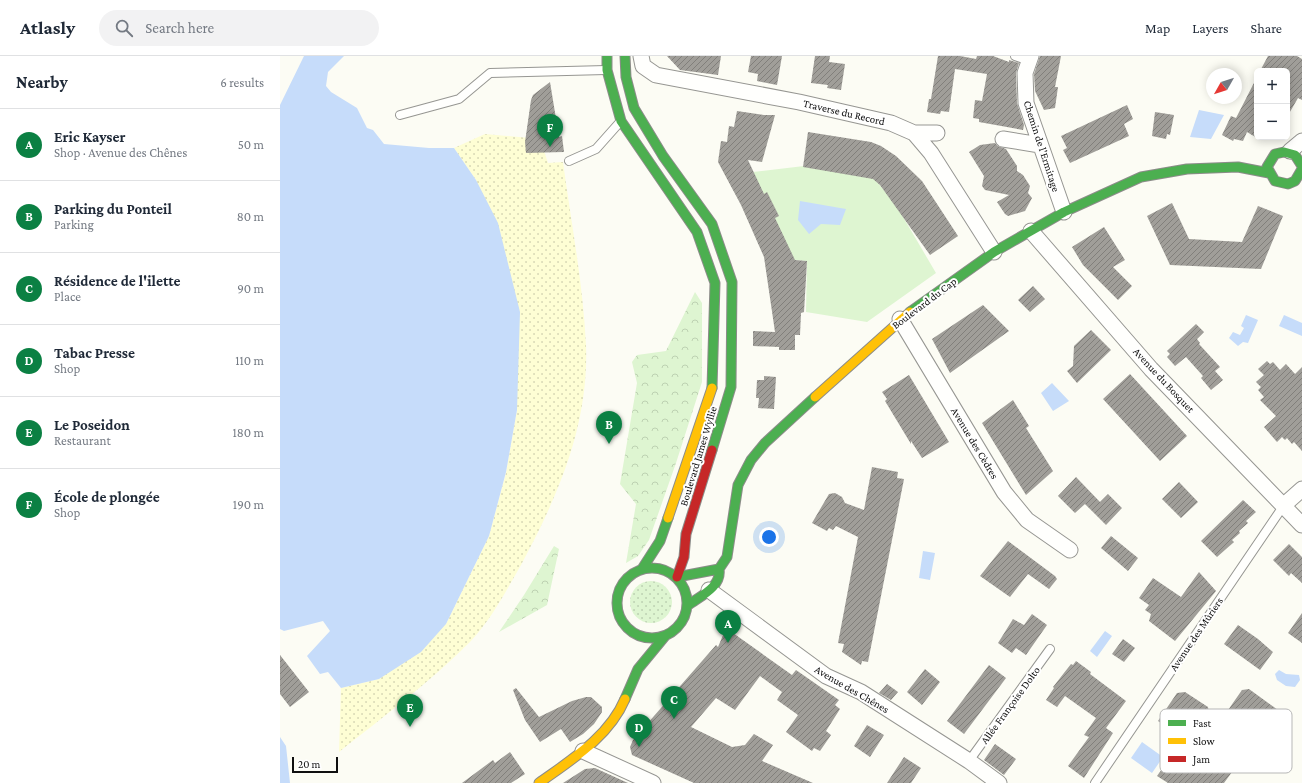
<!DOCTYPE html>
<meta charset="utf-8">
<style>
:root{--surface:#fff;--page:#f2f2f3;--text:#1f2937;--muted:#747a83;--line:#e0e1e3;--accent:#0b8043}
body{margin:0;font-family:"Crimson Pro",serif;background:var(--page);color:var(--text)}
.controls{position:absolute;right:12px;top:12px;display:grid;overflow:hidden;border-radius:6px;box-shadow:0 2px 10px #0003}
.controls button{width:36px;height:36px;display:grid;place-items:center;padding:0;border:0;border-bottom:1px solid var(--line);background:var(--surface);color:var(--text);font:20px sans-serif}
.compass{position:absolute;left:926px;top:12px;width:36px;height:36px;border-radius:50%;background:var(--surface);box-shadow:0 2px 10px #0003;rotate:231deg}
.scale{position:absolute;left:12px;bottom:10px;width:46px;box-sizing:border-box;padding-left:4px;border:2px solid #0f0f0f;border-top:0;font-size:11px;line-height:14px;white-space:nowrap;color:#0f0f0f;-webkit-text-stroke:3px #fff;paint-order:stroke}
.you{position:absolute;left:489px;top:481px;width:14px;height:14px;margin:-10px;border:3px solid #fff;border-radius:50%;background:#1a73e8;box-shadow:0 0 0 6px #1a73e833}
.badge{display:grid;place-items:center;width:26px;height:26px;border-radius:50%;background:var(--accent);color:#fff;font-size:13px;font-weight:700}
.pin{position:absolute;translate:-50% -33px;filter:drop-shadow(0 1px 2px #0008)}
.pin::after{content:'';position:absolute;top:21px;width:14px;height:12px;background:inherit;clip-path:polygon(0 0,100% 0,50% 100%)}
.list{margin:0;padding:0;list-style:none}
h2{display:flex;justify-content:space-between;align-items:center;height:52px;margin:0;padding:0 16px;font-size:17px}
h2 small{font-size:13px;font-weight:400;color:var(--muted)}
.list li{display:grid;grid-template-columns:26px 1fr auto;gap:12px;align-items:center;box-sizing:border-box;height:72px;padding:0 16px;border-top:1px solid var(--line)}
.list b{display:block;font-size:15px;white-space:nowrap}
.list p{margin:0;font-size:13px;white-space:nowrap;color:var(--muted)}
.list em{font-size:13px;font-style:normal;color:var(--muted)}
.icon{flex:none;width:22px;height:22px;fill:none;stroke:currentColor;stroke-width:2;stroke-linecap:round;stroke-linejoin:round}
.map{position:relative;flex:none;width:1022px;height:727px;overflow:hidden}
header{display:flex;align-items:center;gap:24px;box-sizing:border-box;height:56px;padding:0 20px;background:var(--surface);border-bottom:1px solid var(--line)}
header strong{font-size:19px}
nav{display:flex;gap:22px;margin-inline-start:auto;font-size:14px}
.search{width:280px;height:36px;background:var(--page);display:flex;align-items:center;gap:10px;box-sizing:border-box;padding:0 14px;border-radius:22px;color:var(--muted);font-size:15px}
main{display:flex}
aside{flex:1;background:var(--surface)}
.map>svg:first-child{display:block}
.grass{fill:url(#grass-dots)}
.sand{fill:url(#sand-dots)}
.park{fill:url(#park-crowns)}
.garden{fill:#def5d1}
.water{fill:#c6dcfa}
.building{fill:url(#building-hatch)}
.lines{fill:none;stroke-linecap:round;stroke-linejoin:round}
.lane-casing{stroke:#969692;stroke-width:10}
.street-casing{stroke:#969692;stroke-width:17}
.fast-casing{stroke:#8c8c89;stroke-width:11}
.slow-casing{stroke:#8c8c89;stroke-width:11}
.jam-casing{stroke:#8c8c89;stroke-width:11}
.lane{stroke:#fffffd;stroke-width:8}
.street{stroke:#fffffd;stroke-width:15}
.fast{stroke:#4caf50;stroke-width:9}
.slow{stroke:#ffc107;stroke-width:9}
.jam{stroke:#c62828;stroke-width:9}
.labels{text-anchor:middle;stroke-width:4;stroke-linejoin:round;paint-order:stroke}
.street-label{font-size:11px;fill:#0f0f0f;stroke:#fff}
.key{fill:#fff;stroke:#b7b7b7;stroke-width:1}
.key-label{font-size:11px;fill:#0f0f0f}
</style>
<header>
<strong>Atlasly</strong>
<div class="search"><svg class="icon" aria-label="search" viewBox="0 0 24 24"><circle cx="10" cy="10" r="6"/><path d="M15 15l6 6"/></svg>Search here</div>
<nav><a>Map</a><a>Layers</a><a>Share</a></nav>
</header>
<main>
<aside>
<h2>Nearby<small>6 results</small></h2>
<ul class="list">
<li><span class="badge">A</span><div><b>Eric Kayser</b><p>Shop · Avenue des Chênes</p></div><em>50 m</em></li>
<li><span class="badge">B</span><div><b>Parking du Ponteil</b><p>Parking</p></div><em>80 m</em></li>
<li><span class="badge">C</span><div><b>Résidence de l'ilette</b><p>Place</p></div><em>90 m</em></li>
<li><span class="badge">D</span><div><b>Tabac Presse</b><p>Shop</p></div><em>110 m</em></li>
<li><span class="badge">E</span><div><b>Le Poseidon</b><p>Restaurant</p></div><em>180 m</em></li>
<li><span class="badge">F</span><div><b>École de plongée</b><p>Shop</p></div><em>190 m</em></li>
</ul>
</aside>
<div class="map">
<svg width="1022" height="727" viewBox="0 0 1022 727">
<defs>
<pattern id="grass-dots" width="8" height="8" patternUnits="userSpaceOnUse"><rect width="8" height="8" fill="#def5d1"/><path d="M2 2h.1M6 6h.1" fill="none" stroke="#bdd1b2" stroke-width="1.8" stroke-linecap="round"/></pattern>
<pattern id="sand-dots" width="8" height="8" patternUnits="userSpaceOnUse"><rect width="8" height="8" fill="#fefed4"/><path d="M2 2h.1M6 6h.1" fill="none" stroke="#d8d8b5" stroke-width="1.8" stroke-linecap="round"/></pattern>
<pattern id="park-crowns" width="20" height="18" patternUnits="userSpaceOnUse"><rect width="20" height="18" fill="#def5d1"/><path d="M2 6a3 3 0 1 1 6 0M12 15a3 3 0 1 1 6 0" fill="none" stroke="#bdd1b2"/></pattern>
<pattern id="building-hatch" width="6" height="6" patternUnits="userSpaceOnUse"><rect width="6" height="6" fill="#a09e99"/><path d="M-1 1l2-2M0 6l6-6M5 7l2-2" fill="none" stroke="#817f7b"/></pattern>
</defs>
<rect width="100%" height="100%" fill="#fcfcf4"/>
<path class="grass" d="M350 546a21 21 0 1 1 42 0a21 21 0 1 1-42 0Z"/>
<path class="sand" d="M205,78L250,82L262,89L268,107L283,106C291,166 303,227 306,289C309,369 278,440 241,509C226,535 211,564 190,586C150,626 103,661 59,696L61,632L99,623L166,568L209,480L226,417L237,354L196,124L174,92Z"/>
<path class="park" d="M415,236L422,247V326L396,407L369,484L358,500L346,507L356,448L340,428L357,327L352,306L357,299L386,295Z
M274,490L279,493L267,549L219,576L244,539Z"/>
<path class="garden" d="M524,110L594,122L616,149L656,217L587,266L526,256L527,205L513,204L473,116Z"/>
<path class="water" d="M24,0H64L48,16L46,30L51,36L77,52L87,72L93,74L104,88L149,92H174L196,124L218,167L240,256L237,354L226,416L209,480L166,568L141,596L99,623L61,632L48,616L40,618L27,600L50,575L43,565L4,575L0,573V49Z
M919,54L944,59L931,83L910,81Z
M520,145L566,153L560,169L541,168L529,178L518,164Z
M966,259L978,264L968,287L963,286L958,290L949,282L953,276L960,279L964,272L961,270Z
M1004,259L1022,267V280L999,270Z
M772,327L789,345L773,355L761,337Z
M643,495L655,497L650,524L639,522Z
M825,575L832,580L817,601L810,595Z
M999,614L1006,618L1019,619L1020,624L1015,631L1006,630L997,624L995,618Z
M0,681L6,690L10,727H0Z
M862,686L883,701L872,717L851,702Z"/>
<path class="building" d="M387,0H441L438,19L400,14Z
M471,0H502L497,29L477,25L478,18L468,16Z
M535,0H550L549,6L565,8L561,34L547,32L548,29L531,27Z
M658,0H680L696,3L697,0H713L729,6V4L739,7L736,17L737,47L744,69L743,74L699,66V63L693,62L695,44L702,45L707,18L675,13L669,56L661,55L660,58L647,56L649,43H651Z
M760,0H781L775,31H778L775,52L764,54L755,35L754,18Z
M988,0H1017L1022,3V44L1018,42L1007,61V15H980Z
M977,21V82L967,76L963,85L954,83L953,85L942,79L951,60L956,62Z
M270,26L279,81L282,80L284,96L246,97L245,86L251,44L253,39Z
M847,49L853,63L844,68L849,80L790,107L783,94L787,92L781,80Z
M457,55L484,59H495L482,106L468,104L484,138L487,136L499,160L495,162L515,204L527,205L524,256L521,257L520,279H515V294H499V291L473,290V275L495,276L484,201L461,149L438,106L441,85L447,86L449,70L454,71Z
M875,56L894,59L890,79L887,78L886,83L872,80Z
M528,76L591,86L601,90L616,100L642,125L678,180L650,199L600,129L593,123L523,111Z
M715,87L718,90L726,93L737,110V115L743,119L750,130L748,137L752,142L745,155L728,160L725,158L717,146L729,139L705,134L702,130L704,120L689,96L700,89Z
M892,147L909,183L962,186L978,150L1003,160L981,213L890,209L867,160Z
M824,171L845,204L833,211L852,230L838,244L803,209L792,191Z
M753,230L765,243L750,256L738,244Z
M703,249L729,275L670,317L652,283Z
M916,268L924,276L917,283L920,287L919,288L940,311L935,315L943,324L931,334L921,322L923,320L906,301L895,310L887,301L890,298L887,295Z
M811,274L831,294L797,327L787,315L793,310L794,290Z
M987,305L990,308L993,306L1000,314L1006,308L1015,318L1022,311V395L1014,386L1012,388L1007,382L1005,384L1002,381L997,386L984,371L996,360L980,344L984,341L978,334L981,331L976,326L984,319L978,313Z
M850,318L907,380L880,405L823,343Z
M629,319L669,386L642,402L631,385V388L605,345L607,343L602,336Z
M484,320L496,321L494,353L478,352L479,342H476L477,324H484Z
M733,344L749,370L746,372L773,415L746,439L702,367Z
M592,411L618,416L617,422L624,423L588,606L582,605L581,609L562,596L564,588L558,587L578,481L556,470L553,474L549,472L547,475L532,467L549,438L555,437L562,441L565,447L584,454Z
M796,421L820,446L828,438L842,452L826,469L805,448L795,457L778,440Z
M899,426L918,446L901,462L882,443Z
M963,444L976,456L966,465L968,467L959,475L960,477L952,484L954,486L937,501L921,485Z
M831,480L858,502L848,515L821,492Z
M728,485L775,520L777,523L769,533L748,518L730,541L700,520Z
M1009,488L1022,501V527L1011,517L1009,520L993,504Z
M919,516L936,535L895,585L869,565L871,558L865,554L869,549L859,542L873,522L901,541Z
M1022,557V587L1008,577Z
M752,558L767,569L746,599L736,592L732,597L718,587L733,563L744,569Z
M958,569L978,583L993,596L980,614L944,588Z
M446,572L512,619L516,614L559,644L555,649L560,653L546,675L551,679L540,695L534,692L532,695L506,676L518,659L497,644L502,636L480,620L455,654L436,642L411,671L452,691L465,689L474,678L493,689L482,705L533,727H414L352,699L350,691L353,684L436,589L438,591Z
M843,583L855,592L844,606L832,598Z
M0,599L29,636L10,651L0,638Z
M796,605L811,616L810,618L846,645L826,672L833,677L804,722L788,710L809,681L804,679L816,662L785,640L777,651L766,644L774,632L773,631L791,608L793,609Z
M709,609L726,622L684,678L667,665Z
M645,613L660,626L642,649L627,636Z
M607,628L618,636L611,644L599,637Z
M236,632L259,661L292,645L306,641H311L322,651V656L314,668L303,678L290,686L281,673L260,686L245,664L233,634Z
M969,633L998,654L990,666L992,667L959,714L955,712L944,727H888L877,720L904,683L878,665L897,637L905,636L928,651L932,677L962,634Z
M587,669L604,679L590,701L574,690Z
M715,688L736,703L724,719L704,704Z
M230,696L245,718L231,727H182L213,704L215,707Z
M624,701L641,712L631,727H607Z
M315,712L348,727H283L305,713Z"/>
<g class="lines">
<defs>
<path id="lane" d="M735,0L749,5
M120,59L179,43L210,17L326,14
M289,105L316,93L340,66
M689,705L770,593
M815,727L1004,449"/>
<path id="street" d="M361,0L363,10L376,19L519,46L611,67L634,77L651,97L714,196
M751,0L745,17L746,47L784,156
M634,77H657
M723,83L760,89
M1010,95L1022,85
M751,175L871,313L1022,469
M620,263L724,436L747,464L790,494
M1004,449L1022,433
M429,534L546,620L581,636L689,705L719,727
M303,695L373,727"/>
<path id="fast" d="M327,0V14L341,65L417,176L435,227L432,332
M345,0L346,21L354,52L383,100L432,168L452,226L451,331L432,394
M1022,110L1015,99L1004,96L995,98L987,111L995,125L1008,128L1015,125L1022,113
M630,256L714,196L784,156L861,121L907,113L958,111L989,117
M337 547a35 35 0 1 1 70 0a35 35 0 1 1-70 0Z
M362,513L380,485L388,462
M397,521L439,513
M407,550C420,540 442,531 439,513L447,501L458,429L471,404L485,387L535,341
M345,643L358,613L386,579"/>
<path id="slow" d="M535,341L630,256
M388,462L432,332
M259,727C291,704 329,681 345,643"/>
<path id="jam" d="M397,521L404,501L406,478L432,394"/>
</defs>
<use href="#lane" class="lane-casing"/>
<use href="#street" class="street-casing"/>
<use href="#fast" class="fast-casing"/>
<use href="#slow" class="slow-casing"/>
<use href="#jam" class="jam-casing"/>
<use href="#lane" class="lane"/>
<use href="#street" class="street"/>
<use href="#fast" class="fast"/>
<use href="#slow" class="slow"/>
<use href="#jam" class="jam"/>
</g>
<g class="labels">
<g class="street-label">
<text transform="translate(564 56) rotate(13)" y="4">Traverse du Record</text>
<text transform="translate(762 90) rotate(72)" y="4">Chemin de l'Ermitage</text>
<text transform="translate(644 247) rotate(-37)" y="4">Boulevard du Cap</text>
<text transform="translate(884 324) rotate(47)" y="4">Avenue du Bosquet</text>
<text transform="translate(695 387) rotate(59)" y="4">Avenue des Cèdres</text>
<text transform="translate(418 400) rotate(-73)" y="4">Boulevard James Wyllie</text>
<text transform="translate(916 578) rotate(-56)" y="4">Avenue des Mûriers</text>
<text transform="translate(572 633) rotate(30)" y="4">Avenue des Chênes</text>
<text transform="translate(730 649) rotate(-54)" y="4">Allée Françoise Dolto</text>
</g>
</g>
<rect x="880" y="653" width="132" height="64" rx="6" class="key"/>
<rect x="888" y="664" width="18" height="6" fill="#4caf50"/>
<rect x="888" y="682" width="18" height="6" fill="#ffc107"/>
<rect x="888" y="700" width="18" height="6" fill="#c62828"/>
<g class="key-label">
<text x="913" y="671">Fast</text>
<text x="913" y="689">Slow</text>
<text x="913" y="707">Jam</text>
</g>
</svg>
<div class="controls">
<button>+</button>
<button>−</button>
</div>
<svg class="compass" viewBox="-18 -18 36 36"><path d="M0-13l5 13h-10z" fill="#e53935"/><path d="M0 13l5-13h-10z" fill="#747a83"/></svg>
<div class="scale">20 m</div>
<div class="you"></div>
<div class="pin badge" style="left:448px;top:587px">A</div>
<div class="pin badge" style="left:329px;top:388px">B</div>
<div class="pin badge" style="left:394px;top:663px">C</div>
<div class="pin badge" style="left:359px;top:691px">D</div>
<div class="pin badge" style="left:130px;top:671px">E</div>
<div class="pin badge" style="left:270px;top:91px">F</div>
</div>
</main>
